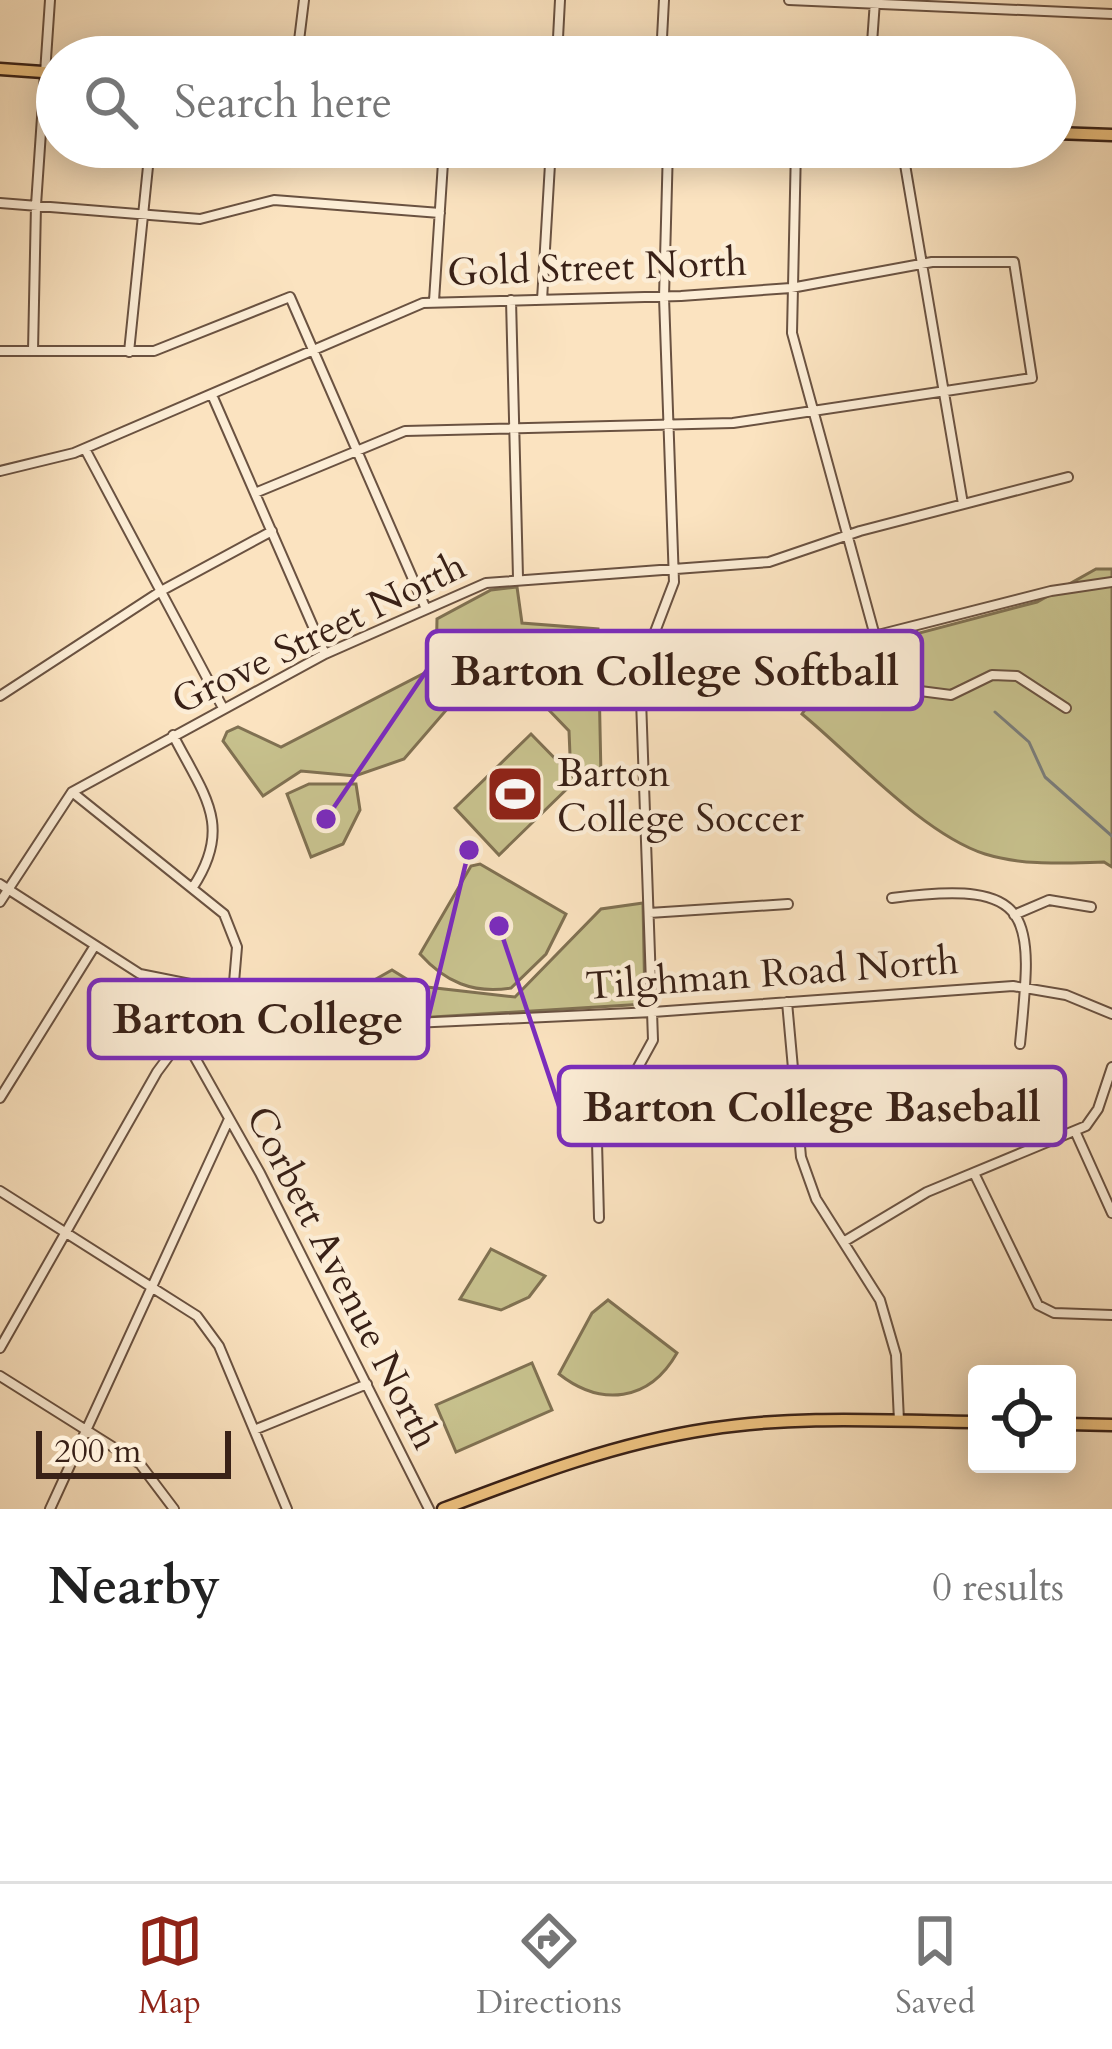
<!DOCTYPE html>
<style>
:root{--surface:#fff;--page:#f2f2f2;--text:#222;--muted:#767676;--line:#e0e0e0;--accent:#8f2418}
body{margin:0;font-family:Cardo,serif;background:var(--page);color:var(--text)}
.controls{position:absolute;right:36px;bottom:36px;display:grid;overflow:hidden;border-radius:12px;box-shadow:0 6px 30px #0003}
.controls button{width:108px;height:108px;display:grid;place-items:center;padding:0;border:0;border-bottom:3px solid var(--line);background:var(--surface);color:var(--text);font:60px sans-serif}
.scale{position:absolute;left:36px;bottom:30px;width:195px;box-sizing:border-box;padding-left:12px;border:6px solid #392117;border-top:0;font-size:33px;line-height:42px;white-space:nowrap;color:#392117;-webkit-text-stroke:9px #fcedd6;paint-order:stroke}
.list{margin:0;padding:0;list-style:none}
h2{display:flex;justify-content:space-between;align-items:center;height:156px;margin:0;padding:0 48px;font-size:51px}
h2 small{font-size:39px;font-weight:400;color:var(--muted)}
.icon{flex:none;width:66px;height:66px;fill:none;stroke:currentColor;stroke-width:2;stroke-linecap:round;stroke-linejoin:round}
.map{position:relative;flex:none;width:1112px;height:1509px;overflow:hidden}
.search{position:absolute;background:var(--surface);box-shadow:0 6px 30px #0003;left:36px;right:36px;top:36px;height:132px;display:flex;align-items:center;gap:30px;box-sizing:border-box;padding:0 42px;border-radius:66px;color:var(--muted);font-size:45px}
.sheet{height:372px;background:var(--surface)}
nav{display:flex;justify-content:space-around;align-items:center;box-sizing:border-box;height:168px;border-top:3px solid var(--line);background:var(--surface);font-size:33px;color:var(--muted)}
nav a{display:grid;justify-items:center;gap:6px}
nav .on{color:var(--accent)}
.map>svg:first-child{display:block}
.green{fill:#c7c18d;stroke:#807152;stroke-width:3}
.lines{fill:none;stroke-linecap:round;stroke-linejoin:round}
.stream{stroke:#7a7d7b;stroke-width:3}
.minor-casing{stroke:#6a5241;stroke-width:12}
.major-casing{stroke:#392117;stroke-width:15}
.minor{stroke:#fcedd6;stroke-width:8}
.major{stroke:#eec280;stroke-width:10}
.labels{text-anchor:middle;stroke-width:9;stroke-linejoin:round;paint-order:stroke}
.street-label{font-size:39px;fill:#392117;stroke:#fcedd6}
.poi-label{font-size:39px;fill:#392117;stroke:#fcedd6;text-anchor:start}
.leader{fill:none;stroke:#7b2cbf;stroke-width:4.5}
.callout-dot{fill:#7b2cbf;stroke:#fcedd6;stroke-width:4.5}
.callout{fill:#fcedd6;stroke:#7b2cbf;stroke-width:4.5}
.callout-label{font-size:42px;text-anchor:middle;font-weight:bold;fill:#392117}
</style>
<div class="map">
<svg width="1112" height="1509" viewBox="0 0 1112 1509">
<rect width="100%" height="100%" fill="#fbe3c0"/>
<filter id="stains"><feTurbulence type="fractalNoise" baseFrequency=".00167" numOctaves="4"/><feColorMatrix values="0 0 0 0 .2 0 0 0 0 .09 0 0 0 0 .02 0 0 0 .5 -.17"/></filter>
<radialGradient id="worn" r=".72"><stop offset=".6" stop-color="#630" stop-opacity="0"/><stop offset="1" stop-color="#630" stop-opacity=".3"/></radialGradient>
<path class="green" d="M1096,569H1112V867L1104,862C1064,863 1024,866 985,854C923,834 853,756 802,714L822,686L898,673L889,641L1037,602Z
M517,587L522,623L598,629L601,777H591L570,755L569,731L546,707L549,681L504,643L404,759L355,776L301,771L263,796L223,741L227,732L238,727L281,747L436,667L437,619L491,590Z
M531,734L576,780L499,855L455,808Z
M309,784H356L360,810L343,844L311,857L287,794Z
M480,864L566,914L546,954L511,988C473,994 445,982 420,954L471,866Z
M643,903L645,1004L400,1019L376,979L392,970L418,986L515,997L601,909Z
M491,1249L545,1276L529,1297L501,1310L460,1299Z
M608,1300L677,1353C649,1402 601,1407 559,1374L592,1313Z
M532,1363L552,1410L456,1452L436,1405Z"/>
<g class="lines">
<path class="stream" d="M995,712L1029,742L1045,777L1112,836"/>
<defs>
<path id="minor" d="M789,0L1112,14
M297,57L304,0
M557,57L560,0
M661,57L664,0
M871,57L875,1
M796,147L792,333L889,687L951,695L992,675L1017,676L1066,708
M902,147L963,504
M0,203L200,219L274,200L440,213
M511,300L518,577
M542,300L551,147
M434,301L444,147
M0,351H154L290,297L426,609
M33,351L36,205L50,0
M129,352L150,147
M212,395L325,654
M85,449L223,708
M0,471L74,453L423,303L681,296L791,288L932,262H1014L1032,378L733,423L405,431L255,493
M874,636L1051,591L1112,582
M0,696L161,591L272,531
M173,735C203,794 234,825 193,887
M72,792L224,914L237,947L233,994
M0,884L140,974L391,1024L653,1012L1013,986L1066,995L1112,1014
M892,898C1037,879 1033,915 1020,1044
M0,902L72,792L325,654L486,583L769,562L860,531L1068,477
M649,913L788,904
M1014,915L1049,900L1091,907
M150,978L260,1173L429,1509
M787,1002L801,1157L816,1199L880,1300L896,1355L899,1421
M0,1098L94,947
M795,1113L839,1108L925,1083
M1075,1131L1112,1213
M974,1173L1038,1305L1054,1313L1112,1315
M0,1191L197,1316L219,1346L287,1509
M599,1218L597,1142L653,1040L640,671L674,582L664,297L668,147
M845,1241L927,1192L1086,1126L1098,1109L1112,1067
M0,1348L157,1072L183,1037
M0,1376L140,1464L174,1509
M254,1430L367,1384
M50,1509L229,1119"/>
<path id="major" d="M0,69L57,73
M1055,133L1112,135
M1067,1424L1112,1425
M443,1509C530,1476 616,1443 709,1429C797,1415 888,1421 977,1422"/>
</defs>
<use href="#minor" class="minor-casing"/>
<use href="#major" class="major-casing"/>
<use href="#minor" class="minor"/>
<use href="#major" class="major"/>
</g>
<defs>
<symbol id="stadium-square" viewBox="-11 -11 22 22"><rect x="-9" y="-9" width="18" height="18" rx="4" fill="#8f2418" stroke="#fcedd6"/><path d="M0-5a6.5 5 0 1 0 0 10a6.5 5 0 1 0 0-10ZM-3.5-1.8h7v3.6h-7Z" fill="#fff"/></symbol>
</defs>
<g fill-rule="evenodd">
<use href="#stadium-square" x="482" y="761" width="66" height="66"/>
</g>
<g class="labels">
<g class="street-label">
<text transform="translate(597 266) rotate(-2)" y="14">Gold Street North</text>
<text transform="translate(318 632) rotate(-26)" y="14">Grove Street North</text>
<text transform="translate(772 972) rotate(-4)" y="14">Tilghman Road North</text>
<text transform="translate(344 1277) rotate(63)" y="14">Corbett Avenue North</text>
</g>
<g class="poi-label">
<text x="557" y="786">Barton<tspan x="557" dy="45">College Soccer</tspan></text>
</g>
</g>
<path class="leader" d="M326 819L427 670M469 850L428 1019M499 926L559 1106"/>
<g class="callout-dot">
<circle cx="326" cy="819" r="12"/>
<circle cx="469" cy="850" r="12"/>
<circle cx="499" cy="926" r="12"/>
</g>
<g class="callout">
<rect x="427" y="631" width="495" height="78" rx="12"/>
<rect x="89" y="980" width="339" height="78" rx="12"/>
<rect x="559" y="1067" width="506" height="78" rx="12"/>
</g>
<g class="callout-label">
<text x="675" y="685">Barton College Softball</text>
<text x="258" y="1033">Barton College</text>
<text x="812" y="1121">Barton College Baseball</text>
</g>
<rect width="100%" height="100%" filter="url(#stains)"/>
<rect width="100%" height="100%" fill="url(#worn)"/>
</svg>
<div class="controls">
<button><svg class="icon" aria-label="locate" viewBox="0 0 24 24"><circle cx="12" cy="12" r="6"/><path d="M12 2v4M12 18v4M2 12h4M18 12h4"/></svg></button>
</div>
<div class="scale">200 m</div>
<div class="search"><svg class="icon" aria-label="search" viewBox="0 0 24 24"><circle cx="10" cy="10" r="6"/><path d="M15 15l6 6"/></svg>Search here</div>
</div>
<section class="sheet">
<h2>Nearby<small>0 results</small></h2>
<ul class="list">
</ul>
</section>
<nav>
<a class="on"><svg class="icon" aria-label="map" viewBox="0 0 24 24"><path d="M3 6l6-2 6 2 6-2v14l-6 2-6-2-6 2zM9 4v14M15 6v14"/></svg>Map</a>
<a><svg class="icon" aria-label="directions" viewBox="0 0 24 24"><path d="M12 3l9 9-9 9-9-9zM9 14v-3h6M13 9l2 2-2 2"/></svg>Directions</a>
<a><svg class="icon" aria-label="saved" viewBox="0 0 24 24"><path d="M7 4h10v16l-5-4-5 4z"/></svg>Saved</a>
</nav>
